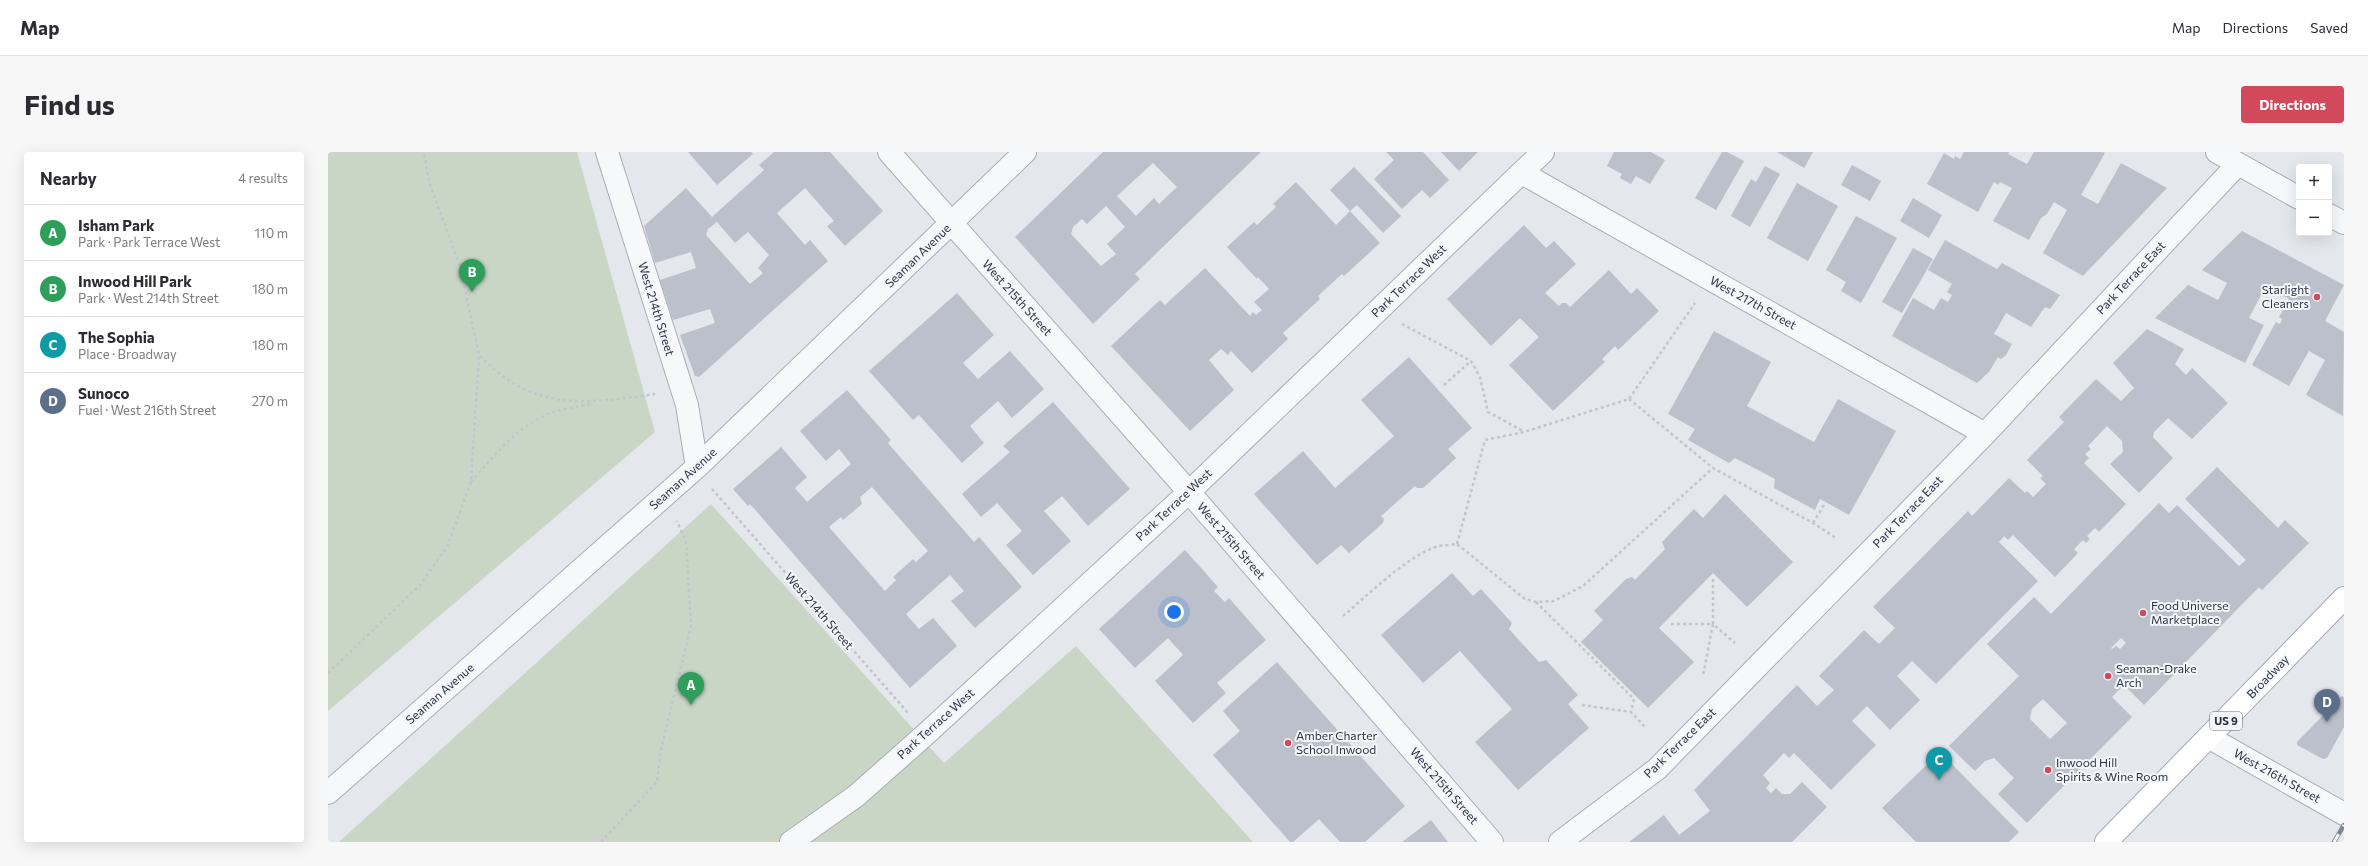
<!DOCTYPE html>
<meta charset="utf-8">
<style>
:root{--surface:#fff;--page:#f7f7f7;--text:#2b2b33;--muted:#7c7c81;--line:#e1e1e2;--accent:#d1495b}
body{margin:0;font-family:Commissioner,sans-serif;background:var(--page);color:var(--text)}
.controls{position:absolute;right:12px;top:12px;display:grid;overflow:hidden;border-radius:4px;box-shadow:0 4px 16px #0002}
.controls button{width:36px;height:36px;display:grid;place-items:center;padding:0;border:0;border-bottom:1px solid var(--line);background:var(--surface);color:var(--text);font:20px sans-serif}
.you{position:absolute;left:846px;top:460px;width:14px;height:14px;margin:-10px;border:3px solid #fff;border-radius:50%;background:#1a73e8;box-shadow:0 0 0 6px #1a73e833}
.badge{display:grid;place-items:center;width:26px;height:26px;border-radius:50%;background:var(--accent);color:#fff;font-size:13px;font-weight:700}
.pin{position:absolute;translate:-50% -33px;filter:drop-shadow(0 1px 2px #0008)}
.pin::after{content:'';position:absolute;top:21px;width:14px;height:12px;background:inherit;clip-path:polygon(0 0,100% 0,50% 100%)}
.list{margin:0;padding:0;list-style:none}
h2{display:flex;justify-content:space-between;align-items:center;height:52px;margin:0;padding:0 16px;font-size:17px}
h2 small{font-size:13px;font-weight:400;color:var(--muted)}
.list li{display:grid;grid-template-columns:26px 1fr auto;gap:12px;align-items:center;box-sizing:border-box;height:56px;padding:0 16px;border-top:1px solid var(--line)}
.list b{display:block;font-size:15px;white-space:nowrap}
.list p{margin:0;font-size:13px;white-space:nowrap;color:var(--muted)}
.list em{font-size:13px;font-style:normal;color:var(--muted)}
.map{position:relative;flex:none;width:2016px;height:690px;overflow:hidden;border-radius:4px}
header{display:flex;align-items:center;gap:24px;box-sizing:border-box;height:56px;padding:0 20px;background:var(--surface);border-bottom:1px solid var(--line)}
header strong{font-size:19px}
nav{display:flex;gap:22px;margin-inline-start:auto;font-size:14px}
.intro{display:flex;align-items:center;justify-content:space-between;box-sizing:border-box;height:96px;padding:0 24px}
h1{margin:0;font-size:28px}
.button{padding:10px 18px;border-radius:4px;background:var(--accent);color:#fff;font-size:14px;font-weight:700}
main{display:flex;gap:24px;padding:0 24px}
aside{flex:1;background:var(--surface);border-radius:4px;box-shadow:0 4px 16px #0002}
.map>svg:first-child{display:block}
.green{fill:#c9d6c5}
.building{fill:#bbc0ca;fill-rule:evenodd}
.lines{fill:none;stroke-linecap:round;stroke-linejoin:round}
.minor-casing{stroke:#a9aeb7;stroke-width:24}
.major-casing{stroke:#a3abb8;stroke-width:24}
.path{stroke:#c2c5cb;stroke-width:2.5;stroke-dasharray:3 3;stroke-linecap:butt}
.minor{stroke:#f7f8fa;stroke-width:22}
.major{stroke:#fff;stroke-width:22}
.rail-casing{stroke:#7d8696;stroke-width:4.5}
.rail{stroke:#f4f6f9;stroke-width:3;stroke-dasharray:9;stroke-linecap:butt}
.poi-dot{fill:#d1495b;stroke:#f4f6f9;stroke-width:1.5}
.labels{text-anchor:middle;stroke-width:4;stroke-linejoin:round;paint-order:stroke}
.shield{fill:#f4f6f9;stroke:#676e7b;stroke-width:1}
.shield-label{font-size:11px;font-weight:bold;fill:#2b3445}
.street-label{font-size:12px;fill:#2b3445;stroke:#f4f6f9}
.poi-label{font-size:12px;fill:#2b3445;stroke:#f4f6f9;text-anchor:start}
</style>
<header>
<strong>Map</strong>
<nav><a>Map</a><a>Directions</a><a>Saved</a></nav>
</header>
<div class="intro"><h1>Find us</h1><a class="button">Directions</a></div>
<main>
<aside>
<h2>Nearby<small>4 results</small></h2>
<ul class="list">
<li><span class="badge" style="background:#2e9e5b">A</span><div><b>Isham Park</b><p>Park · Park Terrace West</p></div><em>110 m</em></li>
<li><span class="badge" style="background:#2e9e5b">B</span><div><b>Inwood Hill Park</b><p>Park · West 214th Street</p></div><em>180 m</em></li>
<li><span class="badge" style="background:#0f9aa8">C</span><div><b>The Sophia</b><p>Place · Broadway</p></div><em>180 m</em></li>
<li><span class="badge" style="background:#5c6f8a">D</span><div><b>Sunoco</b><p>Fuel · West 216th Street</p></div><em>270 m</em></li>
</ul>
</aside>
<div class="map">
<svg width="2016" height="690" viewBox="0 0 2016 690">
<rect width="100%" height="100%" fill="#e4e7ec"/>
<path class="green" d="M0,0H249L327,280L0,559Z
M383,352L616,611L748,494L925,690H11Z"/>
<path class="building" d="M360,0H423L425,2L389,33Z
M446,0H502L555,59L517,94L499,74L506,69L477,36L449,61L477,93L482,88L500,109L371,225L367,224L352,183L387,171L382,157L345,168L332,128L368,116L363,100L327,111L316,74L358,36L384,65L436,18L431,13ZM389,70L407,91L420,80L441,103L430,116L435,121L422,132L378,83L380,77Z
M775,0H933L807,122L812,127L765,172L687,85ZM825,11L849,35L831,52L826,46L808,64L789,44ZM778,54L797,75L779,92L788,102L773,114L743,82L745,75L754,67L759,72Z
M1058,0H1095L1121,28L1102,46L1094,38L1074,57L1046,27L1066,8Z
M1113,0H1150L1131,19Z
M1286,0H1323L1337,8L1322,32L1308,24L1303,32L1292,26L1294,22L1279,14Z
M1394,0H1399L1416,9L1388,58L1367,46Z
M1449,0H1485L1476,16Z
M1636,0H1681L1680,2L1699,12L1706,0H1774L1777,1L1753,43L1770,52L1793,11L1839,36L1755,124L1715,101L1739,58L1726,50L1719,62L1713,66L1701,88L1665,69L1684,36L1672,30L1670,33L1666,30L1650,60L1599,32L1616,1L1626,7L1627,4L1632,7Z
M1524,13L1553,29L1542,49L1513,33Z
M1437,14L1452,22L1422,75L1403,64L1423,27L1428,30Z
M1026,15L1073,64L1055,81L1029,53L1022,59L1002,38Z
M968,30L1008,73L1022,59L1052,91L1016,124L1014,122L990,144L992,147L955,181L960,187L924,221L903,199L900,203L893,197L881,208L906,238L862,279L783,194L832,148L837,153L877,116L922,164L925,160L928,163L934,158L926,150L941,137L930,125L929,127L899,95L926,70L929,73L948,55L945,52Z
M1469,31L1510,54L1480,109L1439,86Z
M1585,46L1614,63L1601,86L1572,69Z
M1528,64L1569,86L1533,151L1513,139L1518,130L1498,118Z
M1196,73L1218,96L1226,89L1248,112L1217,141L1231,154L1234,151H1238L1242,155L1281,118L1303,142L1309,136L1331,159L1290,198L1287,194L1274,207L1277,210L1225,259L1181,213L1211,185L1192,166L1163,194L1119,147Z
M1914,79L2016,133L1997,169L2016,180L2015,264L1978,243L1997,208L1981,199L1961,234L1924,213L1948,170L1952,172L1954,167L1951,165L1961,147L1954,143L1953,145L1936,137L1921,166L1936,173L1917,211L1827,166L1860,133L1890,148L1899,131L1874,118Z
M1617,88L1669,117L1674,111L1732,143L1722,157L1717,155L1703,175L1678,161L1666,182L1684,192L1678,203L1673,207L1670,205L1661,220L1649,231L1564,184L1585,146L1606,158L1613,146L1620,150L1624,143L1619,140L1624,132L1600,118Z
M1585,96L1605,107L1574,161L1554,150Z
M629,141L666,183L635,211L650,227L682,199L716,237L684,266L670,249L642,274L656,291L634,311L591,263L585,268L541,219Z
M1819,177L1856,197L1847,212L1858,223L1864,216L1900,251L1864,287L1840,266L1826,280L1825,285L1845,306L1811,341L1782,312L1795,300L1794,289L1779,274L1760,294L1763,297L1757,302L1761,306L1756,311L1798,352L1771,380L1767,376L1759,384L1762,387L1758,391L1755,388L1746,397L1750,401L1727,425L1685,383L1680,388L1676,384L1671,390L1710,429L1608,532L1584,509L1569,524L1592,548L1562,578L1539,554L1524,569L1548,593L1503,638L1466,601L1461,606L1456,601L1435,623L1442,631L1438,636L1443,641L1448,636L1454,642H1462L1474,630L1499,655L1464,690H1301L1336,663L1351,683L1382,659L1366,638L1469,533L1489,554L1506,538L1491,524L1536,478L1551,492L1567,476L1545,455L1640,359L1644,364L1681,326L1697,341L1699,339L1705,345L1718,332L1712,326L1715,324L1699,308L1736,270L1731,265L1768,227L1793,249L1806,236L1785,211Z
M1386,179L1443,210L1419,254L1486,290L1510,247L1568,279L1521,363L1492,347L1487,358L1446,336L1447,327L1407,306L1401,311L1360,288L1367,277L1340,262Z
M1081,205L1144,276L1120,297L1128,306L1115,318L1095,336H1089L1087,334L1053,364L1056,367L1055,371L1021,401L1013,393L989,413L926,342L975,299L1007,336L1066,284L1033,248Z
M519,238L563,288L560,291L646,390L651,385L694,435L647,476L623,449L636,439L622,423L578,462L591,477L605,466L629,494L582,536L422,352L420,354L405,337L453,295L479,325L467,336L479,350L523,312L511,297L498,309L472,279ZM544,335L600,399L588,410L585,407L565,425L568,428L557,439L501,375L513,365L515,368L534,352L532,345Z
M725,250L802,337L760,374L734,344L716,359L743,389L705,423L678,393L694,379L669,351L653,365L634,342L682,300L675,294Z
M1889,315L1950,376L1957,368L1981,391L1934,438L1931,435L1816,553L1796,533L1784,545L1804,565L1699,671L1670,642L1686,626L1666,606L1657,609L1647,619L1621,594L1691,524L1659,492L1706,445L1723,462L1831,351L1841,361L1849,353L1911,414L1918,408L1857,347ZM1793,486L1798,491L1792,497L1788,494L1784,497L1783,496ZM1715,547L1739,571L1722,587L1702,567L1704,557Z
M1397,342L1465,410L1419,455L1385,421L1331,476L1366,510L1320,556L1253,490L1275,468L1266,459L1298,427L1304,425L1307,428L1337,397L1334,390L1366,357L1375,366Z
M857,398L890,435L886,439L897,450L901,446L938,488L889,531L898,541L865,571L827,529L855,503L840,486L807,516L771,477Z
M1124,421L1145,444L1153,437L1184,471L1181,477L1211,510L1218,508L1250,543L1240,552L1261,576L1190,638L1147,590L1184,557L1132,499L1095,531L1053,483Z
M949,510L1077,654L1037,690H1012L991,667L965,690H962L885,603L912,579L895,559Z
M2014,544L2016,545V575L1999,606L1995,607L1969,593V590Z
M1612,600L1691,680L1681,690H1588L1554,656Z
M1103,668L1120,690H1074Z"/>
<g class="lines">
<defs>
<path id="minor" d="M279,0L359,253L369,315
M561,0L861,340L1164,690
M1889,0L1971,46
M1194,21L1657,282
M2001,63L2016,71
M1882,586L2016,662
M0,641L369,315L697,0
M463,690L528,644L598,582L861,340L1215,0
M1232,690L1329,617L1657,282L1910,12"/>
<path id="major" d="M1778,690L2016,446"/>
</defs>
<use href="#minor" class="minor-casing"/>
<use href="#major" class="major-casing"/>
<path class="path" d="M1074,172L1143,209L1152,225L1160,260L1195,279
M152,204C206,260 256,252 327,242
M1116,233L1143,209
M1301,247L1385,316L1485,371L1508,386
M143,330C165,305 187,277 218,263C231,257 249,255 263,252
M384,337L581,562
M1485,371L1496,353
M1129,392L1157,288L1196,280L1301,247L1367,151
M1385,427V472L1407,491
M1208,450L1306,547L1303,560L1318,576
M1015,464C1040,443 1075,408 1105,396C1112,393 1122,393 1129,392L1197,447L1208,450L1226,449L1255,434L1385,316
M1343,472H1385L1375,524
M0,521L92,433L119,395L143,330L151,203L132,114L101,30L96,0
M1254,553L1303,560
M273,690L329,630L333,598L363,473L358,390L349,369"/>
<use href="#minor" class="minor"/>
<use href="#major" class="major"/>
<defs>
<path id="rail" d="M2006,690L2016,673"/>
</defs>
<use href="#rail" class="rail-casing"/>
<use href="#rail" class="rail"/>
</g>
<g class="poi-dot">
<circle cx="1989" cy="145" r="4"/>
<circle cx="1815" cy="461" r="4"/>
<circle cx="1780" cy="524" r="4"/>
<circle cx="960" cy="591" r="4"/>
<circle cx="1720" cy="618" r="4"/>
</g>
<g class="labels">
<rect class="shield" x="1882" y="560" width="32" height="18" rx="3"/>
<g class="shield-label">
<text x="1898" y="573">US 9</text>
</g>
<g class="street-label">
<text transform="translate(590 104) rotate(-44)" y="4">Seaman Avenue</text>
<text transform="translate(1803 126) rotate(-47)" y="4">Park Terrace East</text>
<text transform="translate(1081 129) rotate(-44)" y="4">Park Terrace West</text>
<text transform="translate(689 146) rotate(48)" y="4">West 215th Street</text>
<text transform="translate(1425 151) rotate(29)" y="4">West 217th Street</text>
<text transform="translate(328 157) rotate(73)" y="4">West 214th Street</text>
<text transform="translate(355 327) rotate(-42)" y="4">Seaman Avenue</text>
<text transform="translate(846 353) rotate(-43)" y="4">Park Terrace West</text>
<text transform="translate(1580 360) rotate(-46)" y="4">Park Terrace East</text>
<text transform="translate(903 389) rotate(49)" y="4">West 215th Street</text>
<text transform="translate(491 459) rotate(49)" y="4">West 214th Street</text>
<text transform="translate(1940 525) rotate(-46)" y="4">Broadway</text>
<text transform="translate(112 542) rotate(-41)" y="4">Seaman Avenue</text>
<text transform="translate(608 572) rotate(-42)" y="4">Park Terrace West</text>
<text transform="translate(1352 591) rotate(-44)" y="4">Park Terrace East</text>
<text transform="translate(1949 624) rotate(29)" y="4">West 216th Street</text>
<text transform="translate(1116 634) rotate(49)" y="4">West 215th Street</text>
</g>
<g class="poi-label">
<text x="1981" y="142" text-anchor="end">Starlight<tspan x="1981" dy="14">Cleaners</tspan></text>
<text x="1823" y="458">Food Universe<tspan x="1823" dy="14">Marketplace</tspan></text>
<text x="1788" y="521">Seaman-Drake<tspan x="1788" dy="14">Arch</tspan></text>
<text x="968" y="588">Amber Charter<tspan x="968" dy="14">School Inwood</tspan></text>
<text x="1728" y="615">Inwood Hill<tspan x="1728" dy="14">Spirits &amp; Wine Room</tspan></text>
</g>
</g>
</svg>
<div class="controls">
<button>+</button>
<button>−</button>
</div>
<div class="you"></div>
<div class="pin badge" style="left:363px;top:553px;background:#2e9e5b">A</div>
<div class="pin badge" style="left:144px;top:140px;background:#2e9e5b">B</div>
<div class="pin badge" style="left:1611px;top:628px;background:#0f9aa8">C</div>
<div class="pin badge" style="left:1999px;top:570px;background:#5c6f8a">D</div>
</div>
</main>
